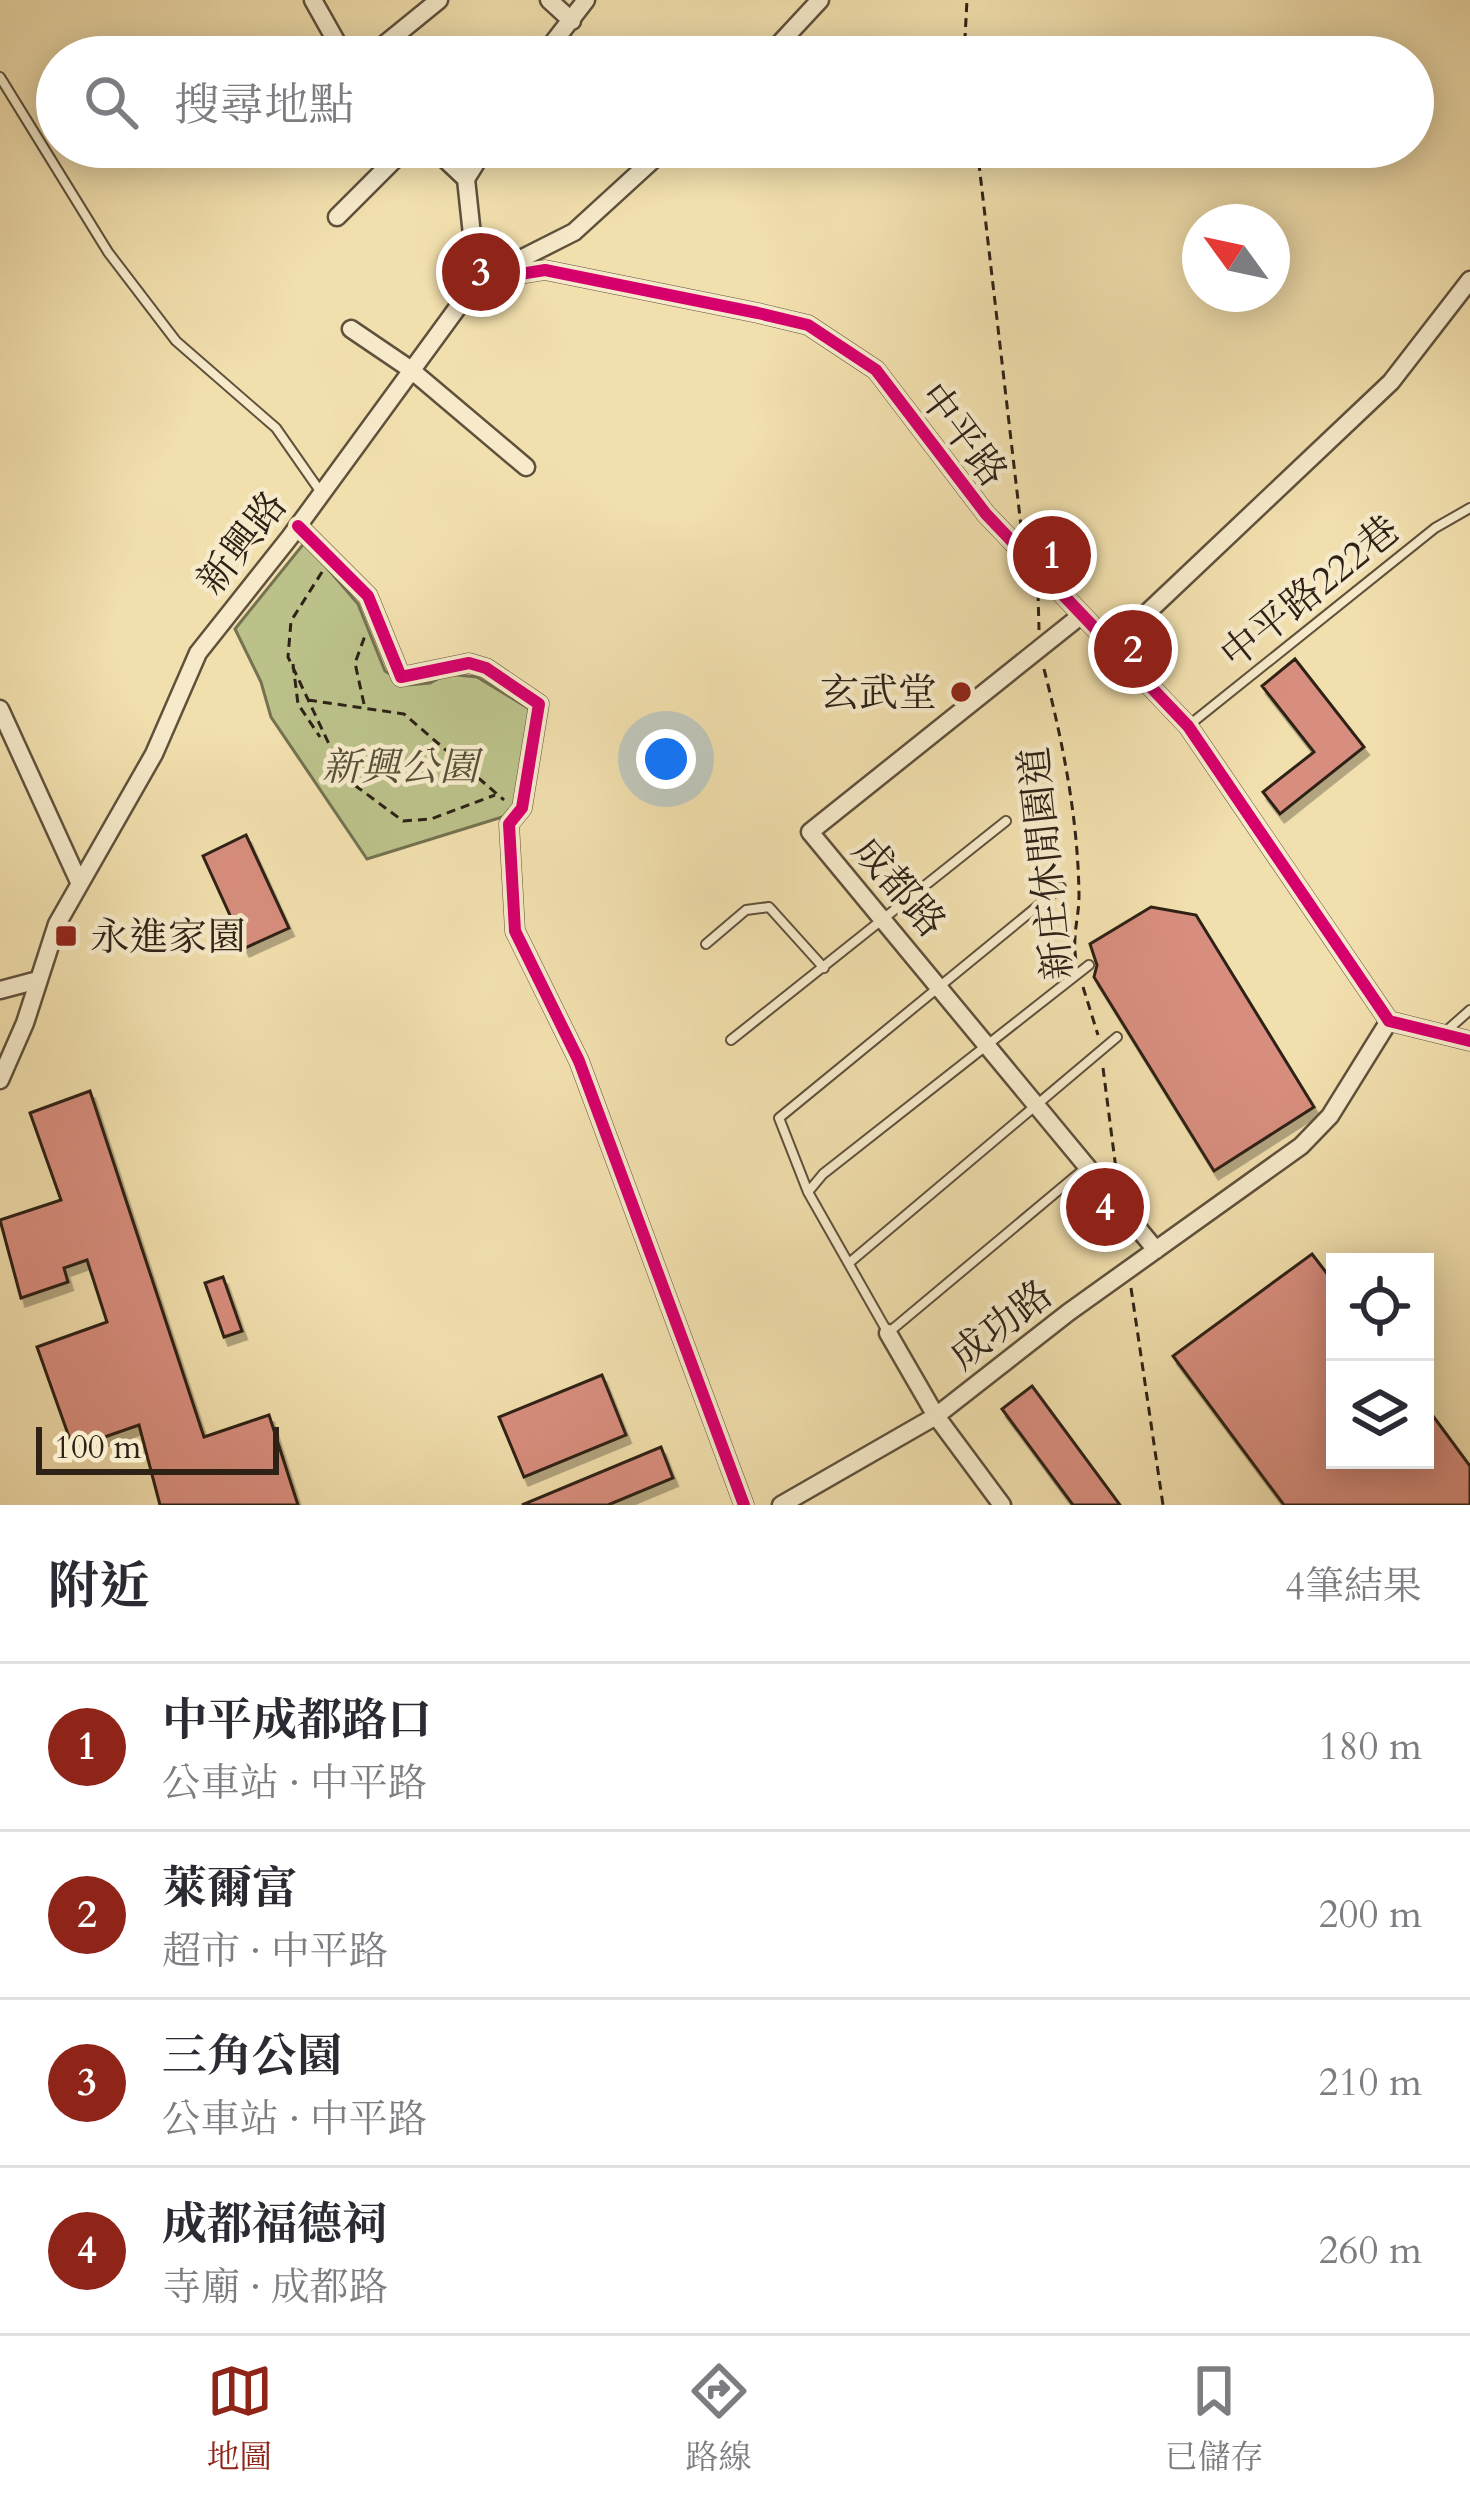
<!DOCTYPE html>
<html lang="zh-TW">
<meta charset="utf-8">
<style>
:root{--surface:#fff;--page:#f2f2f3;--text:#2b2b33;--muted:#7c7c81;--line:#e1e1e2;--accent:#8f2418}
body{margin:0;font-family:Cardo,"Noto Serif TC",serif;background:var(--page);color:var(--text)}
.controls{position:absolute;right:36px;bottom:36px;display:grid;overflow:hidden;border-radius:0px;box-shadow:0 6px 30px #0003}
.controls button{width:108px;height:108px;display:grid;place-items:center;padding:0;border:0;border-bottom:3px solid var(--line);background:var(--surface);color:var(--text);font:60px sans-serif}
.compass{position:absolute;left:1182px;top:204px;width:108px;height:108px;border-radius:50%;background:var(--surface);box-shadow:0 6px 30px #0003;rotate:303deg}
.scale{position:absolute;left:36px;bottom:30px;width:243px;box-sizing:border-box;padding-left:12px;border:6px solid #2e2217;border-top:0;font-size:33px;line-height:42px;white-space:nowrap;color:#2e2217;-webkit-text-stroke:9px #f6eaca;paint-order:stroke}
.you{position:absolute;left:666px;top:759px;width:42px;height:42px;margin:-30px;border:9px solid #fff;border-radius:50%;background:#1a73e8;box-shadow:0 0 0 18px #1a73e833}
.badge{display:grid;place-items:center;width:78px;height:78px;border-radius:50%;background:var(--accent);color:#fff;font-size:39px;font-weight:700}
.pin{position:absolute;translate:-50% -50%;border:6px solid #fff;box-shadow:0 3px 12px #0006}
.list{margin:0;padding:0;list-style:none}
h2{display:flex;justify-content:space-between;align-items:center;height:156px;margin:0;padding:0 48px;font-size:51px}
h2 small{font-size:39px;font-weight:400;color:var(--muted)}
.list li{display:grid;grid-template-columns:78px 1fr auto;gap:36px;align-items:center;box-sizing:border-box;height:168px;padding:0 48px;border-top:3px solid var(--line)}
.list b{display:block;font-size:45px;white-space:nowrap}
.list p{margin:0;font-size:39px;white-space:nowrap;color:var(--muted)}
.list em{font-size:39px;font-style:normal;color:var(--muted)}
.icon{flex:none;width:66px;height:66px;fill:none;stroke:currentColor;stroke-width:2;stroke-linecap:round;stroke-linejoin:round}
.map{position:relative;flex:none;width:1470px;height:1505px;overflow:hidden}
.search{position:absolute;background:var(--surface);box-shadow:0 6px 30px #0003;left:36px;right:36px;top:36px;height:132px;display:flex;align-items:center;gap:30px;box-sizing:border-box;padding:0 42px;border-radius:66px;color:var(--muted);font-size:45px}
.sheet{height:828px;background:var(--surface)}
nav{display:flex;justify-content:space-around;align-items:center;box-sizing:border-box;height:168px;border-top:3px solid var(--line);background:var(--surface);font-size:33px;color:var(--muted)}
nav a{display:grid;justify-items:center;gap:6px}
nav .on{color:var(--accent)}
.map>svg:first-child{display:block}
.green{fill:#bbc189;stroke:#747250;stroke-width:3}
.building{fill:#d88e7e;stroke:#2e2217;stroke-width:3;filter:url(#shadow)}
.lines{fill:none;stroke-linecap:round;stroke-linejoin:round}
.service-casing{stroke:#5f513c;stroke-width:12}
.minor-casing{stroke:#5f513c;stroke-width:21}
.path{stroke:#2e2217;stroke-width:3;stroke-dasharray:9 6;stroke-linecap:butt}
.service{stroke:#f6eaca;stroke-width:8}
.minor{stroke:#f6eaca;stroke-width:16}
.cycleway-casing{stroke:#f6eaca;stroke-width:20}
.cycleway{stroke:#d6006c;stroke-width:12}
.poi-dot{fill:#8f2418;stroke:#f6eaca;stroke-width:4.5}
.labels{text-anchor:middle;stroke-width:9;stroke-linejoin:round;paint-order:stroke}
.street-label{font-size:39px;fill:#2e2217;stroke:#f6eaca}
.poi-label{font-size:39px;fill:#2e2217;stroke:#f6eaca;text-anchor:end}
.park-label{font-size:39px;font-style:italic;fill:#585239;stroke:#f6eaca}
</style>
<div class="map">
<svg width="1470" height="1505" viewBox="0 0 1470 1505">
<defs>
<filter id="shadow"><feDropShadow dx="4.5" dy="8" stdDeviation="0" flood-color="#0004"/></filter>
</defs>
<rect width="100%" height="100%" fill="#f1dfad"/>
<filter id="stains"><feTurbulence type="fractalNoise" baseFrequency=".00167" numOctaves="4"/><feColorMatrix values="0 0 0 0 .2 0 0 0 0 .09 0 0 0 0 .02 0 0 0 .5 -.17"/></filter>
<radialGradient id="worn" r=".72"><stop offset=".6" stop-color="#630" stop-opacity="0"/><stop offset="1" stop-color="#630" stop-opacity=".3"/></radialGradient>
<path class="green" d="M305,542L358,604L385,671L408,685L430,683L447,674L477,677L533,711L512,814L367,859L271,717L261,682L235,629Z"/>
<path class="building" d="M1295,659L1364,747L1280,814L1263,792L1314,752L1262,686Z
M246,835L289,928L245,948L203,856Z
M1151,907L1196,915L1314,1107L1214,1171L1094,977L1097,965L1090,944Z
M90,1091L204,1437L269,1415L298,1505H160L139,1425L73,1448L37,1347L107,1322L87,1260L64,1268L68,1282L21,1298L0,1220L61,1200L30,1113Z
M1312,1254L1335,1284V1460H1425V1405L1470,1466V1505H1284L1173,1356Z
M223,1277L242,1331L224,1337L205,1283Z
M602,1375L626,1435L524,1477L499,1417Z
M1032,1386L1120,1505H1073L1002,1409Z
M661,1447L673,1478L608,1505H522Z"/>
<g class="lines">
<defs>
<path id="service" d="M0,77L108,252L176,341L276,428L320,491
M1188,726L1435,528L1470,508
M1061,887L779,1118L808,1192L888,1333L1084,1169
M706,944L746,910L769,907L824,968
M1444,1033L1470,1010
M731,1040L1006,821
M808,1192L823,1174L1089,965
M849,1263L1117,1037"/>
<path id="minor" d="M313,0L345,57
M549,0L572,21
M369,57L439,0
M542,57L586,0
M767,57L820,0
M432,147L466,179L477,281
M466,179L486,147
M337,217L407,147
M477,281L545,270L758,313L808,325L876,370L986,514L1188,726L1389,1021L1470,1041
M351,329L410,369L526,467
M298,526L368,596L401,677L469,663L486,668L539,704L522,808L509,824L515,931L579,1061L744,1505
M1079,617L810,832L1156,1250
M1112,646L1391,382L1470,280
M0,709L79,882
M0,990L38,980
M0,1080L25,1023L57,924L154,754L198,653L290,537L477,281L574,232L667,147
M888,1333L936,1416L1002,1505
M781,1505L936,1416L1069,1312L1301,1146L1330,1116L1389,1021"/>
</defs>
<use href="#service" class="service-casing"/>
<use href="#minor" class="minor-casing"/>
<path class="path" d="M964,57L967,0
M977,147L1021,526
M322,572L291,621L288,657L345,778L403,821L431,819L495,795
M1038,592L1039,630
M293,664L298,704L320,737
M1044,669C1063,743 1078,818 1079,895C1079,919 1072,933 1076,961
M308,700L404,714L504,800
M364,704L355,663L366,633
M1083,987L1098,1035
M1103,1068L1117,1177
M1131,1288L1163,1505"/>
<use href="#service" class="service"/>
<use href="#minor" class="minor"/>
<defs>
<path id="cycleway" d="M477,281L545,270L758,313L808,325L876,370L986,514L1188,726L1389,1021L1470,1041
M298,526L368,596L401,677L469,663L486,668L539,704L522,808L509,824L515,931L579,1061L744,1505"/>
</defs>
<use href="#cycleway" class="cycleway-casing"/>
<use href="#cycleway" class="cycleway"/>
</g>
<g class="poi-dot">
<circle cx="961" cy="692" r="12"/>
<rect x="54" y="924" width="24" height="24" rx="6"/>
</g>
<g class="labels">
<g class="street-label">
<text transform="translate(964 434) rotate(53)" y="14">中平路</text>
<text transform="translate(241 542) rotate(-52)" y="14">新興路</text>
<text transform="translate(1309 591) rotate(-39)" y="14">中平路222巷</text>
<text transform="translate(1045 863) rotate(-96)" y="14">新庄休閒園道</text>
<text transform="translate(900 886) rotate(49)" y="14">成都路</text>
<text transform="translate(1000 1324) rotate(-38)" y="14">成功路</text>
</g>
<g class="poi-label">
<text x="937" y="706">玄武堂</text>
<text x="90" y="950" text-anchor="start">永進家園</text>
</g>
<g class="park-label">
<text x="400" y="780">新興公園</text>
</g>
</g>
<rect width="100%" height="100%" filter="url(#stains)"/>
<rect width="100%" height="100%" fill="url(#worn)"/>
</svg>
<div class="controls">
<button><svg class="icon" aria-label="locate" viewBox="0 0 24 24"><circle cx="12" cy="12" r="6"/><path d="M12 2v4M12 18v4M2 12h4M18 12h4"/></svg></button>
<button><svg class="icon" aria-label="layers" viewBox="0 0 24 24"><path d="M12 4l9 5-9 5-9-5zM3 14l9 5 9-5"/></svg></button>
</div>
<svg class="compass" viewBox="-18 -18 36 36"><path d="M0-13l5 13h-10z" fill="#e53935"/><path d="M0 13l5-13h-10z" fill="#7c7c81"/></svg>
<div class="scale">100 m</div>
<div class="you"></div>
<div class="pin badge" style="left:1052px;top:555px">1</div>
<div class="pin badge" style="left:1133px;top:649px">2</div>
<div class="pin badge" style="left:481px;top:272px">3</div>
<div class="pin badge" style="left:1105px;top:1207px">4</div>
<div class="search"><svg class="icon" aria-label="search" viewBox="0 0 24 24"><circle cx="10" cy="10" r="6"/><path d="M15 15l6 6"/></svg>搜尋地點</div>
</div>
<section class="sheet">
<h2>附近<small>4筆結果</small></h2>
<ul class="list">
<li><span class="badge">1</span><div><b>中平成都路口</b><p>公車站 · 中平路</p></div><em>180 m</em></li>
<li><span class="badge">2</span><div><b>萊爾富</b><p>超市 · 中平路</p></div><em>200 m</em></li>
<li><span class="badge">3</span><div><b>三角公園</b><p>公車站 · 中平路</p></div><em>210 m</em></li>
<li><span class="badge">4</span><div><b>成都福德祠</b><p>寺廟 · 成都路</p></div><em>260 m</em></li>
</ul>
</section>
<nav>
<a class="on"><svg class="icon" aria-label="map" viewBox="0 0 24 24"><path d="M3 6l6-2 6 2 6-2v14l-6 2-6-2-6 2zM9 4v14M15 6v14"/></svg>地圖</a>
<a><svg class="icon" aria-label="directions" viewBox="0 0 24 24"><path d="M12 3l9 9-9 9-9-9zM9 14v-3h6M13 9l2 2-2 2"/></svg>路線</a>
<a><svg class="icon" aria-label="saved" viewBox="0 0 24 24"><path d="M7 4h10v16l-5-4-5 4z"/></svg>已儲存</a>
</nav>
